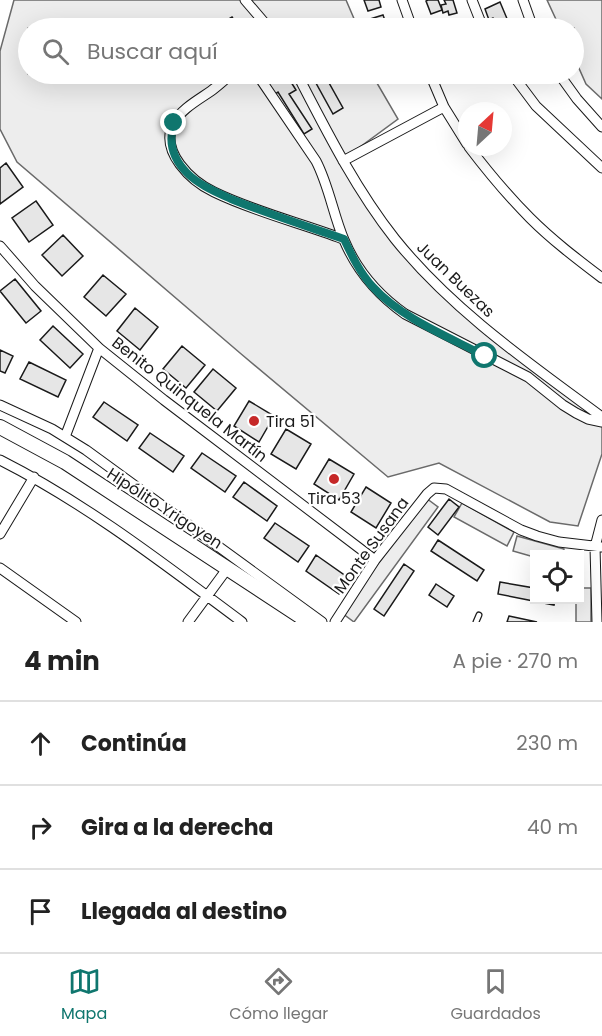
<!DOCTYPE html>
<html lang="es">
<meta charset="utf-8">
<style>
:root{--surface:#fff;--page:#f2f2f2;--text:#222;--muted:#767676;--line:#e0e0e0;--accent:#0f766e}
body{margin:0;font-family:Poppins,sans-serif;background:var(--page);color:var(--text)}
.controls{position:absolute;right:18px;bottom:18px;display:grid;overflow:hidden;border-radius:0px;box-shadow:0 6px 24px #0002}
.controls button{width:54px;height:54px;display:grid;place-items:center;padding:0;border:0;border-bottom:2px solid var(--line);background:var(--surface);color:var(--text);font:30px sans-serif}
.compass{position:absolute;left:458px;top:102px;width:54px;height:54px;border-radius:50%;background:var(--surface);box-shadow:0 6px 24px #0002;rotate:26deg}
.stop{position:absolute;width:18px;height:18px;margin:-14px;border:4px solid #0f766e;border-radius:50%;background:#fff}
.stop.end{background:#0f766e;border-color:#fff;box-shadow:0 2px 6px #0008}
.list{margin:0;padding:0;list-style:none}
h2{display:flex;justify-content:space-between;align-items:center;height:78px;margin:0;padding:0 24px;font-size:26px}
h2 small{font-size:20px;font-weight:400;color:var(--muted)}
.list li{display:grid;grid-template-columns:39px 1fr auto;gap:18px;align-items:center;box-sizing:border-box;height:84px;padding:0 24px;border-top:2px solid var(--line)}
.list b{display:block;font-size:22px;white-space:nowrap}
.list em{font-size:20px;font-style:normal;color:var(--muted)}
.icon{flex:none;width:33px;height:33px;fill:none;stroke:currentColor;stroke-width:2;stroke-linecap:round;stroke-linejoin:round}
.map{position:relative;flex:none;width:602px;height:622px;overflow:hidden}
.search{position:absolute;background:var(--surface);box-shadow:0 6px 24px #0002;left:18px;right:18px;top:18px;height:66px;display:flex;align-items:center;gap:15px;box-sizing:border-box;padding:0 21px;border-radius:33px;color:var(--muted);font-size:22px}
.sheet{height:330px;background:var(--surface)}
nav{display:flex;justify-content:space-around;align-items:center;box-sizing:border-box;height:84px;border-top:2px solid var(--line);background:var(--surface);font-size:16px;color:var(--muted)}
nav a{display:grid;justify-items:center;gap:3px}
nav .on{color:var(--accent)}
.map>svg:first-child{display:block}
.built{fill:#ededed;stroke:#6a6a6a;stroke-width:1.5}
.building{fill:#e6e6e6;stroke:#1a1a1a;stroke-width:1.5}
.lines{fill:none;stroke-linecap:round;stroke-linejoin:round}
.service-casing{stroke:#1a1a1a;stroke-width:7}
.minor-casing{stroke:#1a1a1a;stroke-width:11}
.primary-casing{stroke:#1a1a1a;stroke-width:16}
.service{stroke:#fff;stroke-width:4.5}
.minor{stroke:#fff;stroke-width:9}
.primary{stroke:#fff;stroke-width:14}
.route{stroke:#0f766e;stroke-width:8}
.poi-dot{fill:#c62828;stroke:#fff;stroke-width:2}
.labels{text-anchor:middle;stroke-width:4.5;stroke-linejoin:round;paint-order:stroke}
.street-label{font-size:16px;fill:#1a1a1a;stroke:#fff}
.poi-label{font-size:16px;fill:#1a1a1a;stroke:#fff;text-anchor:start}
</style>
<div class="map">
<svg width="602" height="622" viewBox="0 0 602 622">
<rect width="100%" height="100%" fill="#fff"/>
<path class="built" d="M14,0H346L358,28H28V74H373L374,78L398,119L341,161L394,240L461,311L602,414V454L578,526L550,522L439,463L388,477L240,353L17,162L0,129V51Z
M547,0H602V99L586,84L574,57V28H560Z
M426,498L438,507L354,622L342,613Z
M462,503L514,532L507,546L454,517Z
M517,536L564,549L563,554H534V557L513,551Z
M580,588H591V622H576V600H580Z"/>
<path class="building" d="M364,0H379L381,7L368,11Z
M428,0H438L442,10L431,14L426,1Z
M444,0H453L457,13L449,15L448,11L443,13L441,5L446,4Z
M500,2L508,21L501,24L499,20L495,22L493,18L489,20L485,9Z
M383,15L387,26L381,28H373L370,19Z
M232,17L239,28H222L220,24Z
M458,21L461,28H445Z
M262,74H286L296,90L289,94L312,129L304,134L278,92L275,94Z
M311,74H324L343,108L333,114Z
M6,163L23,187L0,204V168Z
M36,201L53,225L29,242L12,218Z
M63,235L83,256L62,276L42,255Z
M103,275L126,294L106,316L84,297Z
M15,279L41,311L26,323L0,291Z
M135,308L158,327L140,350L117,331Z
M53,326L83,354L70,368L40,340Z
M182,346L205,365L186,388L163,369Z
M0,350L13,356L5,373L0,371Z
M29,362L66,380L58,397L20,379Z
M213,369L236,388L217,411L194,392Z
M249,401L274,416L259,442L234,426Z
M104,402L138,425L127,441L93,417Z
M286,429L311,444L296,469L271,454Z
M150,433L184,456L173,472L139,448Z
M202,453L236,476L225,492L191,468Z
M329,459L354,474L339,500L314,484Z
M244,482L277,506L267,521L233,497Z
M366,487L391,503L376,528L351,512Z
M449,499L459,507L438,535L428,527Z
M275,523L309,546L298,562L264,538Z
M438,540L484,570L477,581L431,551Z
M316,555L350,579L339,594L306,571Z
M404,564L414,571L384,616L374,609Z
M500,582L534,588V600H555L554,605L498,594Z
M436,584L454,596L447,607L429,595Z
M509,616L537,622H507Z"/>
<g class="lines">
<defs>
<path id="service" d="M476,622L479,615"/>
<path id="minor" d="M245,0L269,28
M402,0L412,28
M472,0L483,28
M523,0L533,28
M232,74C225,79 218,86 211,91C198,100 181,109 173,124C160,152 191,181 214,192C255,212 301,223 343,239
M257,74L316,161C329,186 333,214 344,240C357,271 378,295 405,314L528,377L563,405L576,413L588,419L602,422
M297,74C326,130 355,188 395,239C452,310 529,363 602,417
M430,74L444,107L467,144
M512,74L536,106L602,168
M559,74L577,99L602,127
M469,147C488,172 508,196 530,218C552,240 577,259 602,278
M343,161L444,107
M0,246L35,286L99,348L164,400L375,560
M0,405L52,429L86,450L322,622
M65,437L99,348
M0,460C87,504 164,564 242,622
M0,534L34,477
M0,568L76,622
M188,622L227,569
M335,622L375,560L427,494L434,488L446,489L521,530L537,536L559,542L602,547
M597,622L595,547L602,520"/>
<path id="primary" d="M0,427L65,462L309,622"/>
</defs>
<use href="#service" class="service-casing"/>
<use href="#minor" class="minor-casing"/>
<use href="#primary" class="primary-casing"/>
<use href="#service" class="service"/>
<use href="#minor" class="minor"/>
<use href="#primary" class="primary"/>
</g>
<g class="lines">
<path class="route" d="M174,123C168,142 173,159 187,173C199,185 216,192 231,199C268,214 306,226 344,239C352,256 360,273 373,287C401,318 449,337 485,356"/>
</g>
<g class="poi-dot">
<circle cx="254" cy="421" r="6"/>
<circle cx="334" cy="479" r="6"/>
</g>
<g class="labels">
<g class="street-label">
<text transform="translate(456 279) rotate(44)" y="6">Juan Buezas</text>
<text transform="translate(190 399) rotate(38)" y="6">Benito Quinquela Martín</text>
<text transform="translate(165 508) rotate(33)" y="6">Hipólito Yrigoyen</text>
<text transform="translate(371 545) rotate(-54)" y="6">Monte Susana</text>
</g>
<g class="poi-label">
<text x="266" y="427">Tira 51</text>
<text x="334" y="504" text-anchor="middle">Tira 53</text>
</g>
</g>
</svg>
<div class="controls">
<button><svg class="icon" aria-label="locate" viewBox="0 0 24 24"><circle cx="12" cy="12" r="6"/><path d="M12 2v4M12 18v4M2 12h4M18 12h4"/></svg></button>
</div>
<svg class="compass" viewBox="-18 -18 36 36"><path d="M0-13l5 13h-10z" fill="#e53935"/><path d="M0 13l5-13h-10z" fill="#767676"/></svg>
<div class="stop" style="left:485px;top:356px"></div>
<div class="stop end" style="left:174px;top:123px"></div>
<div class="search"><svg class="icon" aria-label="search" viewBox="0 0 24 24"><circle cx="10" cy="10" r="6"/><path d="M15 15l6 6"/></svg>Buscar aquí</div>
</div>
<section class="sheet">
<h2>4 min<small>A pie · 270 m</small></h2>
<ul class="list">
<li><svg class="icon" aria-label="ahead" viewBox="0 0 24 24"><path d="M12 20V5M6 11l6-6 6 6"/></svg><div><b>Continúa</b></div><em>230 m</em></li>
<li><svg class="icon" aria-label="right" viewBox="0 0 24 24"><path d="M7 20v-9h11M14 6l5 5-5 5"/></svg><div><b>Gira a la derecha</b></div><em>40 m</em></li>
<li><svg class="icon" aria-label="arrive" viewBox="0 0 24 24"><path d="M6 21V4h12l-3 4 3 4H6"/></svg><div><b>Llegada al destino</b></div></li>
</ul>
</section>
<nav>
<a class="on"><svg class="icon" aria-label="map" viewBox="0 0 24 24"><path d="M3 6l6-2 6 2 6-2v14l-6 2-6-2-6 2zM9 4v14M15 6v14"/></svg>Mapa</a>
<a><svg class="icon" aria-label="directions" viewBox="0 0 24 24"><path d="M12 3l9 9-9 9-9-9zM9 14v-3h6M13 9l2 2-2 2"/></svg>Cómo llegar</a>
<a><svg class="icon" aria-label="saved" viewBox="0 0 24 24"><path d="M7 4h10v16l-5-4-5 4z"/></svg>Guardados</a>
</nav>
